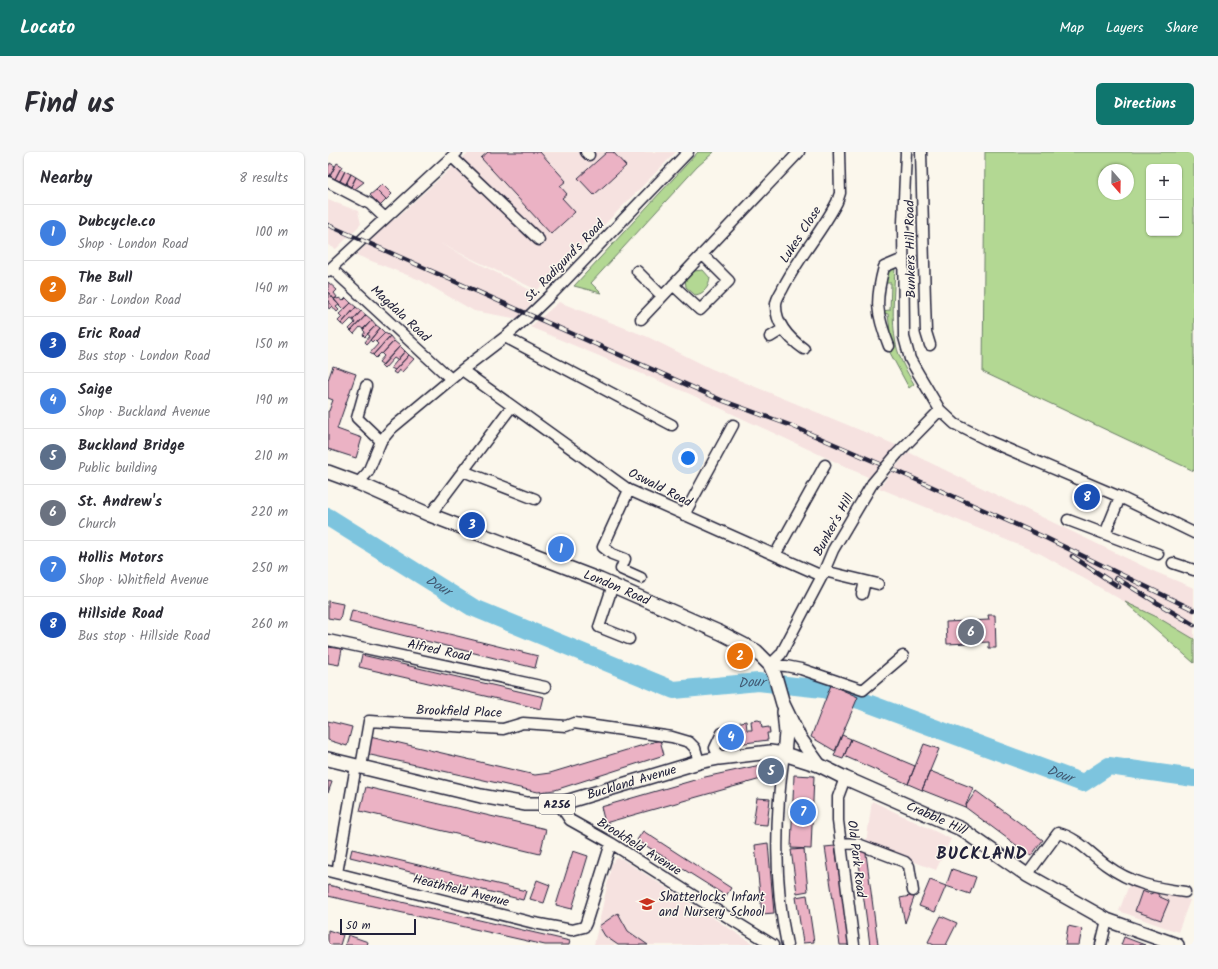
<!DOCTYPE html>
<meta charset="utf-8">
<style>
:root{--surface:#fff;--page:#f7f7f7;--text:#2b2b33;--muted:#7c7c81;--line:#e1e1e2;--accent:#0f766e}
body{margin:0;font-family:Kalam,sans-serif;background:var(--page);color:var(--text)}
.controls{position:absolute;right:12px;top:12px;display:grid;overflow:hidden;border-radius:6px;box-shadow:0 1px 3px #0004}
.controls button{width:36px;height:36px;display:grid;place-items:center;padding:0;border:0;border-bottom:1px solid var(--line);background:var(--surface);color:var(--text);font:20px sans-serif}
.compass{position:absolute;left:770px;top:12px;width:36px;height:36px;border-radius:50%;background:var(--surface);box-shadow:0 1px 3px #0004;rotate:160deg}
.scale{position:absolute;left:12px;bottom:10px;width:76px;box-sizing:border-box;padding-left:4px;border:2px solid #22223b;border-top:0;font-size:11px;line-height:14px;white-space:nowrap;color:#22223b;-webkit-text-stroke:3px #fbf7ec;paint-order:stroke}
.you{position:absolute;left:360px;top:306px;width:14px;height:14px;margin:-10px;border:3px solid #fff;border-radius:50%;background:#1a73e8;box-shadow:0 0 0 6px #1a73e833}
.badge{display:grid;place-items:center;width:26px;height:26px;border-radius:50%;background:var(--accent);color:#fff;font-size:13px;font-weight:700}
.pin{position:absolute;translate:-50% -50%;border:2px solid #fff;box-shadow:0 1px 4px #0006}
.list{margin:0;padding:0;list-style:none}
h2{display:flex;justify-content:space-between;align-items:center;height:52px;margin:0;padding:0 16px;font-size:17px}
h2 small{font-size:13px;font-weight:400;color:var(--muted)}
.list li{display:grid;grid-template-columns:26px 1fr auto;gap:12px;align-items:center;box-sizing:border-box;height:56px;padding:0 16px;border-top:1px solid var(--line)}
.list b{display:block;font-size:15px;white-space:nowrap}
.list p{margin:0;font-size:13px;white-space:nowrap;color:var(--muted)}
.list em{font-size:13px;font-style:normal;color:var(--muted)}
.map{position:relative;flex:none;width:866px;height:793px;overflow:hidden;border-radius:6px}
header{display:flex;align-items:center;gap:24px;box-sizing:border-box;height:56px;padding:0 20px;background:var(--accent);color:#fff}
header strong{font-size:19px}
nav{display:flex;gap:22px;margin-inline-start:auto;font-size:14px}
.intro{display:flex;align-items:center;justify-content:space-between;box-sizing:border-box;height:96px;padding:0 24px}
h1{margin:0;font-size:28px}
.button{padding:10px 18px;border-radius:6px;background:var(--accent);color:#fff;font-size:14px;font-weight:700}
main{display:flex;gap:24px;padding:0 24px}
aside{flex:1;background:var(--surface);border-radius:6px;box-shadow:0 1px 3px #0004}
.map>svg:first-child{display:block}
.built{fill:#f6e2e0}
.green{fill:#b3d893;stroke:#6a7d67;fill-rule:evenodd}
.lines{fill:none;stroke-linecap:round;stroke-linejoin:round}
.river{stroke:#7dc4de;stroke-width:18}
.building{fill:#ebb2c4;stroke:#22223b}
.minor-casing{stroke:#22223b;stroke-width:13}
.major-casing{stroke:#22223b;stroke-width:16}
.minor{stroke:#fbf7ec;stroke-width:10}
.major{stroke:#fbf7ec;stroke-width:13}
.rail-casing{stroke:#22223b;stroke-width:4.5}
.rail{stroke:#fbf7ec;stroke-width:3;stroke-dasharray:9;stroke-linecap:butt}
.minor-bridge-casing{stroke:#22223b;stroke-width:13;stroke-linecap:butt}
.minor-bridge{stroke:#fbf7ec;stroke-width:10}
.labels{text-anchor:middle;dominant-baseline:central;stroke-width:3;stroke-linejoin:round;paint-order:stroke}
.shield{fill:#fbf7ec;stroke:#636270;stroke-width:1}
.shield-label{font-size:12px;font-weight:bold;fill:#22223b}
.street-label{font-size:13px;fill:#22223b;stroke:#fbf7ec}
.poi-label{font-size:13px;fill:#22223b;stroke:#fbf7ec;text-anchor:start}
.water-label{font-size:14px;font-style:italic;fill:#425b74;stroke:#fbf7ec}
.district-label{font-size:17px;font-weight:bold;letter-spacing:1px;fill:#22223b;stroke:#fbf7ec}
</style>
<header>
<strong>Locato</strong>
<nav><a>Map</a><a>Layers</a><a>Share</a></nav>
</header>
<div class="intro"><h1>Find us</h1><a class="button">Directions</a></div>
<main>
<aside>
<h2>Nearby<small>8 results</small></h2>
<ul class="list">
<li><span class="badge" style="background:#3f7fe0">1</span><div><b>Dubcycle.co</b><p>Shop · London Road</p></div><em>100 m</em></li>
<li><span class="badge" style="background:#e8710a">2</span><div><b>The Bull</b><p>Bar · London Road</p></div><em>140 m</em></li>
<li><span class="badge" style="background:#1a4fb4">3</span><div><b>Eric Road</b><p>Bus stop · London Road</p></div><em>150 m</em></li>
<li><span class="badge" style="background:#3f7fe0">4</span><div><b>Saige</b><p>Shop · Buckland Avenue</p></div><em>190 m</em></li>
<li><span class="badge" style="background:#5c6f8a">5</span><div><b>Buckland Bridge</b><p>Public building</p></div><em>210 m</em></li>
<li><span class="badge" style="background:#6b7280">6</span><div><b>St. Andrew's</b><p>Church</p></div><em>220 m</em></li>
<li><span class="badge" style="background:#3f7fe0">7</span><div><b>Hollis Motors</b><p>Shop · Whitfield Avenue</p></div><em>250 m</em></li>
<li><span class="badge" style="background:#1a4fb4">8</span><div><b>Hillside Road</b><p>Bus stop · Hillside Road</p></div><em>260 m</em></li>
</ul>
</aside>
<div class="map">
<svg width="866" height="793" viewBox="0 0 866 793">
<rect width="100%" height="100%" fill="#fbf7ec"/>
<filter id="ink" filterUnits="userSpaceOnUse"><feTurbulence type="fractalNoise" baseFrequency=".025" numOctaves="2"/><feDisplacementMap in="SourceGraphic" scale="8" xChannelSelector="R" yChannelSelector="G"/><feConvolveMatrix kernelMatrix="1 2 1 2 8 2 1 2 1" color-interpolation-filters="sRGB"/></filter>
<g filter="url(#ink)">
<!-- built -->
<path class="built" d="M 141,0 L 348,0 L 284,65 L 209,138 L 111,91 L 210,142 L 191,167 L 146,159 L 92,128 L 28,103 L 64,68 L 66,68 Z
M 0,48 L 30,59 L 33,72 L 8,97 L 0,93 Z
M 231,150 L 320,185 L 384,217 L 568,293 L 544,327 L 362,242 L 202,175 Z
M 580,300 L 825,419 L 866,436 L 866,511 L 797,450 L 713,402 L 551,336 Z
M 544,649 L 623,687 L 608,718 L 538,692 Z
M 289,706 L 294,707 L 427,793 L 266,793 L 284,711 Z
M 801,733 L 862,748 L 850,780 L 791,759 Z"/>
<!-- green -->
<path class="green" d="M 370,0 L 386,0 L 369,15 L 263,131 L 273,141 L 246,134 Z
M 657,0 L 866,0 L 866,319 L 655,220 ZM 821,15 L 851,15 L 851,81 L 821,81 ZM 776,18 L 800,18 L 800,42 L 776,42 Z
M 567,115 C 566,140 563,168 568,192 C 571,207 579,220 586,232 L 581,236 L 560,197 L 560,182 L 562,179 L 560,162 L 555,161 L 554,159 L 562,158 L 563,131 L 555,131 L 559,119 Z
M 375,118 L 382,126 C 381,135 376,142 367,143 L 358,135 L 357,127 L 366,119 Z
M 797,450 L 829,465 L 866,487 L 866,511 Z"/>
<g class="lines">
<!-- river -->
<path class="river" id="s1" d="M 0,365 L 144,455 L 346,538 L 430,530 L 495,537 L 534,549 L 755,631 L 781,614 L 866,626"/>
</g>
<!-- building -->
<path class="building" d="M 160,0 L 212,0 L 238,29 L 232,34 L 239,42 L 234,46 L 247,60 L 223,82 L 153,6 Z
M 279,0 L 285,0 L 298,14 L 266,43 L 250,26 Z
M 2,11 L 7,14 L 2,24 L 0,23 L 0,15 Z
M 9,11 L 14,14 L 7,27 L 2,24 Z
M 12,17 L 17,19 L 12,29 L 7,27 Z
M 17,19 L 23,22 L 18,32 L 12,29 Z
M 23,22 L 28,25 L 23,35 L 18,32 Z
M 28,25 L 36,30 L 27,37 L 23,35 Z
M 54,32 L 64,42 L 58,48 L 48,38 Z
M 48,38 L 58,48 L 52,54 L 42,43 Z
M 0,130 L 9,138 L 6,141 L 9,145 L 6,147 L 0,140 Z
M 0,140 L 11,153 L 8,155 L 11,158 L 9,160 L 0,149 Z
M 8,146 L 10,147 L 11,146 L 15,149 L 18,146 L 23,151 L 16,158 L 6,148 Z
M 0,149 L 4,154 L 1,157 L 0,155 Z
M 23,151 L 28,155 L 13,172 L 10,169 L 14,165 L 11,162 Z
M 28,155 L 33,159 L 25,168 L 23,167 L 16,174 L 13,172 Z
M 33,159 L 38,163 L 23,179 L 21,177 L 27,171 L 25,168 Z
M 38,163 L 44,168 L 35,177 L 32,175 L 26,182 L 23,179 Z
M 44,168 L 48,173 L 37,185 L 35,183 L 37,180 L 35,178 Z
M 48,173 L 52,176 L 39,192 L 37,190 L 42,184 L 39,182 Z
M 52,176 L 57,181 L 48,190 L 46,188 L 44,190 L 42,188 Z
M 57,181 L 62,184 L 45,203 L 42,201 L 50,192 L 48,190 Z
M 62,184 L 66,189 L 54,202 L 53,201 L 48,206 L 45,203 Z
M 66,189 L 72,194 L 55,213 L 51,210 L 56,204 L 54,202 Z
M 72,194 L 77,199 L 69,208 L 66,206 L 56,217 L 53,214 Z
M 77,199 L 81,203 L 67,218 L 63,216 Z
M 81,203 L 86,207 L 74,220 L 71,218 L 68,222 L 65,220 Z
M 5,214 L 28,222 L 9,277 L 34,286 L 28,306 L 0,297 L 0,259 L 1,259 L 5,248 L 0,246 L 0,228 Z
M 0,449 L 15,452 L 12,468 L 0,466 Z
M 24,458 L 210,504 L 207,516 L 21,470 Z
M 660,463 L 667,463 L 668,496 L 661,496 L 661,490 L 619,492 L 618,470 L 661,468 Z
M 0,495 L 14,497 L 11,513 L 0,511 Z
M 34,503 L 216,545 L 213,557 L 31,515 Z
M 503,533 L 530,545 L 507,599 L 483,585 Z
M 430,568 L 433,569 L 434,576 L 441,575 L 442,581 L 439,581 L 440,588 L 402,593 L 400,591 L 399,587 L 402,580 L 410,579 L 408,571 L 418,569 L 419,578 L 424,578 L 423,569 Z
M 0,569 L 24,575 L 19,594 L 0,588 Z
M 514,583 L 523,587 L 515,607 L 506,604 Z
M 42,584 L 207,623 L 222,621 L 332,588 L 336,603 L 227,638 L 210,640 L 38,602 Z
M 523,587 L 587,614 L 580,632 L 516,604 Z
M 596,592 L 611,597 L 594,638 L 580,632 Z
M 448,611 L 447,625 L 440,625 L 437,612 Z
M 437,612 L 440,625 L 277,671 L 273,655 L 377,625 Z
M 602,619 L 645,636 L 637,655 L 594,638 Z
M 466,623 L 486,624 L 483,697 L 463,696 Z
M 0,629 L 4,630 L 0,641 Z
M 38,635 L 218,677 L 212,702 L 32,659 Z
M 648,639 L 715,688 L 703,704 L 637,655 Z
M 429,646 L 442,647 L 439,673 L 425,672 Z
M 315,679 L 403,736 L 398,744 L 309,688 Z
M 440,691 L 446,761 L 434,762 L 427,693 Z
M 507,694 L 522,793 L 512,793 L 497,695 Z
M 537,694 L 550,793 L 542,793 L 529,696 Z
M 24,697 L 198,739 L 195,748 L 22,705 Z
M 476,697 L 480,739 L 469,741 L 463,698 Z
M 245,699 L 260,704 L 244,757 L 228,753 Z
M 624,717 L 648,725 L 642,742 L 618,734 Z
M 209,728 L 222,733 L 216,751 L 202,747 Z
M 602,728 L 618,734 L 607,760 L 591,754 Z
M 0,733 L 242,789 L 241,793 L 217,793 L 0,744 Z
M 814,739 L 822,742 L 827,740 L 829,741 L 832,745 L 841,749 L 833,768 L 807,759 Z
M 479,743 L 486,790 L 475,791 L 468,745 Z
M 587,743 L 577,771 L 572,746 Z
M 290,761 L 300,779 L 320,793 L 290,793 L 277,784 L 271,774 Z
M 613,764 L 629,771 L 618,793 L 606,793 L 600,790 Z
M 740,774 L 754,777 L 751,793 L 737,793 Z
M 0,778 L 15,783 L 12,793 L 0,793 Z
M 20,783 L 40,790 L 39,793 L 17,793 Z
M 796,785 L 817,793 L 793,793 Z"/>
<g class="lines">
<!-- minor casing -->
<g class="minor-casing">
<path id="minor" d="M 258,0 L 261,3
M 578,0 L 575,71 L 576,185 L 582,207 L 590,221 L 612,258 L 627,272 L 663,290 L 792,345 L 866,381
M 593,0 L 597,149 L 598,180 L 602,193
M 124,5 L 211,88
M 0,30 L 42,52 L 57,66
M 3,116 L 123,227
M 0,119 L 129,0
M 309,119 L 334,144
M 345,133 L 372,158 L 401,129 L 374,102
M 313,167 L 471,0
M 177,185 L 344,273
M 442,185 L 455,177
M 561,194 C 548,161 547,149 556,115 L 575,107
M 476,197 C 462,187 447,172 448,152 C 448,148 451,143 454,138 C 469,107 493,81 509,50 L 512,41 L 511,0
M 134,218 L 301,338 L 494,424
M 38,234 L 29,266 L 53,289
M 569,302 L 612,258
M 135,319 L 207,347
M 30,331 L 40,320 L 53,289 L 63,277 L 134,218 L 177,185 L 200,165 L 226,140 L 360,0
M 301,338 L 275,395 L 284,402 L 297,407 L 293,417 L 313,426
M 102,363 L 184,254
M 356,363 L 405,273
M 740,368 L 830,402
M 777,382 L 792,345
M 447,403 L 497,313
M 845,411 L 866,418
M 496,419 L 550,432
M 285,433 L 271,475 L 301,487
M 534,442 L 537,429
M 0,488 L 217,535
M 442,513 L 453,502 L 494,424 L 505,398 L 544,332
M 442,513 L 458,514 L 473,517 L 535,538 L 575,504
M 456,602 C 447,663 446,732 459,793
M 391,606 L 387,596 L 394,581
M 33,615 L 41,569 L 175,577 L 195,571 L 238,574 L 246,571 L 344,585 L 361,590 L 367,596 L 371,610
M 517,626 L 510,645 L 510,669 L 526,793
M 231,652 L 242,668 L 283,691 L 377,751 L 445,793
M 512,691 L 530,692 L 577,710 L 581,714 L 585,739
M 0,719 L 206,771 L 244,778 L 256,775 L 258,771 L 283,691
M 9,721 L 28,614
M 699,723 L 730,681 C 748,685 763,702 778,713 C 804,732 827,736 857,740
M 773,793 L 779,768"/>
</g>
<!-- major casing -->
<g class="major-casing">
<g id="major">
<path id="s2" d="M 0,320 L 30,331 L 102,363 L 272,428 L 393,481 L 428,499 L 442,513 L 447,524 L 455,552 L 471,585 L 491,613"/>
<path d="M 456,560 L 458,581 L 456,602"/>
<path id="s3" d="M 0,607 L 153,644 L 198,652 L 231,652 L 371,610 L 391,606 L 442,600 L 456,602 L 491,613 L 517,626 L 633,677 L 699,723 L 779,768 L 849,793"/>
</g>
</g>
<!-- minor -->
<use href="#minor" class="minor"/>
<!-- major -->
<use href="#major" class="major"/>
<!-- rail casing -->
<g class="rail-casing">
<path id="rail" d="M 0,73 L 393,248 L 464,274 L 580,324 L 718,386 L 866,458
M 744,404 L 791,435
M 788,426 L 866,473"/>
</g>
<!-- rail -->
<use href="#rail" class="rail"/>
<!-- minor-bridge casing -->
<g class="minor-bridge-casing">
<path id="minor-bridge" d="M 544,332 L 569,302"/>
</g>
<!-- minor-bridge -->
<use href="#minor-bridge" class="minor-bridge"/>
</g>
</g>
<!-- icons -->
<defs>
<g id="school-bare" transform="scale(1.2)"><path d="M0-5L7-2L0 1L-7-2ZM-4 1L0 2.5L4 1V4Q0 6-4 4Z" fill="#c8321e" stroke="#fbf7ec" stroke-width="2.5" paint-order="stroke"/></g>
</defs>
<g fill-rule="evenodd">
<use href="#school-bare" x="319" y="752"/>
</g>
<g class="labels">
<!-- shield labels -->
<rect class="shield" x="211" y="642" width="36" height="20" rx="3"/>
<g class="shield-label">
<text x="229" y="652">A256</text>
</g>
<!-- street labels -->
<g class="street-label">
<text transform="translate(473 83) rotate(-57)">Lukes Close</text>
<text transform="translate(583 97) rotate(-91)">Bunkers Hill Road</text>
<text transform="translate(237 109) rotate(-46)">St. Radigund's Road</text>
<text transform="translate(72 162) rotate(43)">Magdala Road</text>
<text transform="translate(332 336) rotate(27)">Oswald Road</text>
<text transform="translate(506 373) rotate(-61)">Bunker's Hill</text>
<text stroke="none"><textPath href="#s2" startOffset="311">London Road</textPath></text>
<text transform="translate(111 499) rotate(12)">Alfred Road</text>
<text transform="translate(131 560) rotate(2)">Brookfield Place</text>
<text stroke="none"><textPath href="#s3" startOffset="312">Buckland Avenue</textPath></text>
<text stroke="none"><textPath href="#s3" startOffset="634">Crabble Hill</textPath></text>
<text transform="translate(311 695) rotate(32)">Brookfield Avenue</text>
<text transform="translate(528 707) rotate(83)">Old Park Road</text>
<text transform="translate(133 739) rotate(14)">Heathfield Avenue</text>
</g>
<!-- poi labels -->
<g class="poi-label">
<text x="331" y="745">Shatterlocks Infant<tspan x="331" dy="15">and Nursery School</tspan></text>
</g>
<!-- water labels -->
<g class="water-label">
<text stroke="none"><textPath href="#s1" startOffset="130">Dour</textPath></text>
<text stroke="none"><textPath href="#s1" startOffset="466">Dour</textPath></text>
<text stroke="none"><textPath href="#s1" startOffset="790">Dour</textPath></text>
</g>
<!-- district labels -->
<g class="district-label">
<text x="654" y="702">BUCKLAND</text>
</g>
</g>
</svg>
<div class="controls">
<button>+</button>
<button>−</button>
</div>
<svg class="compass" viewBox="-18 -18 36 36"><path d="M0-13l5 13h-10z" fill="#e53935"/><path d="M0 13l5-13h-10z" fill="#7c7c81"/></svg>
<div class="scale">50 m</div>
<div class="you"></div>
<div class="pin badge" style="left:233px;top:397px;background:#3f7fe0">1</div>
<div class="pin badge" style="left:412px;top:504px;background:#e8710a">2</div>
<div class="pin badge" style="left:144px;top:373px;background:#1a4fb4">3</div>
<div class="pin badge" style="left:403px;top:585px;background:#3f7fe0">4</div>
<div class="pin badge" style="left:443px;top:619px;background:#5c6f8a">5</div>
<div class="pin badge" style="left:643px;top:480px;background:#6b7280">6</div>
<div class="pin badge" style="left:475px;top:660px;background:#3f7fe0">7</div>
<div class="pin badge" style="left:759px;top:345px;background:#1a4fb4">8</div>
</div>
</main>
